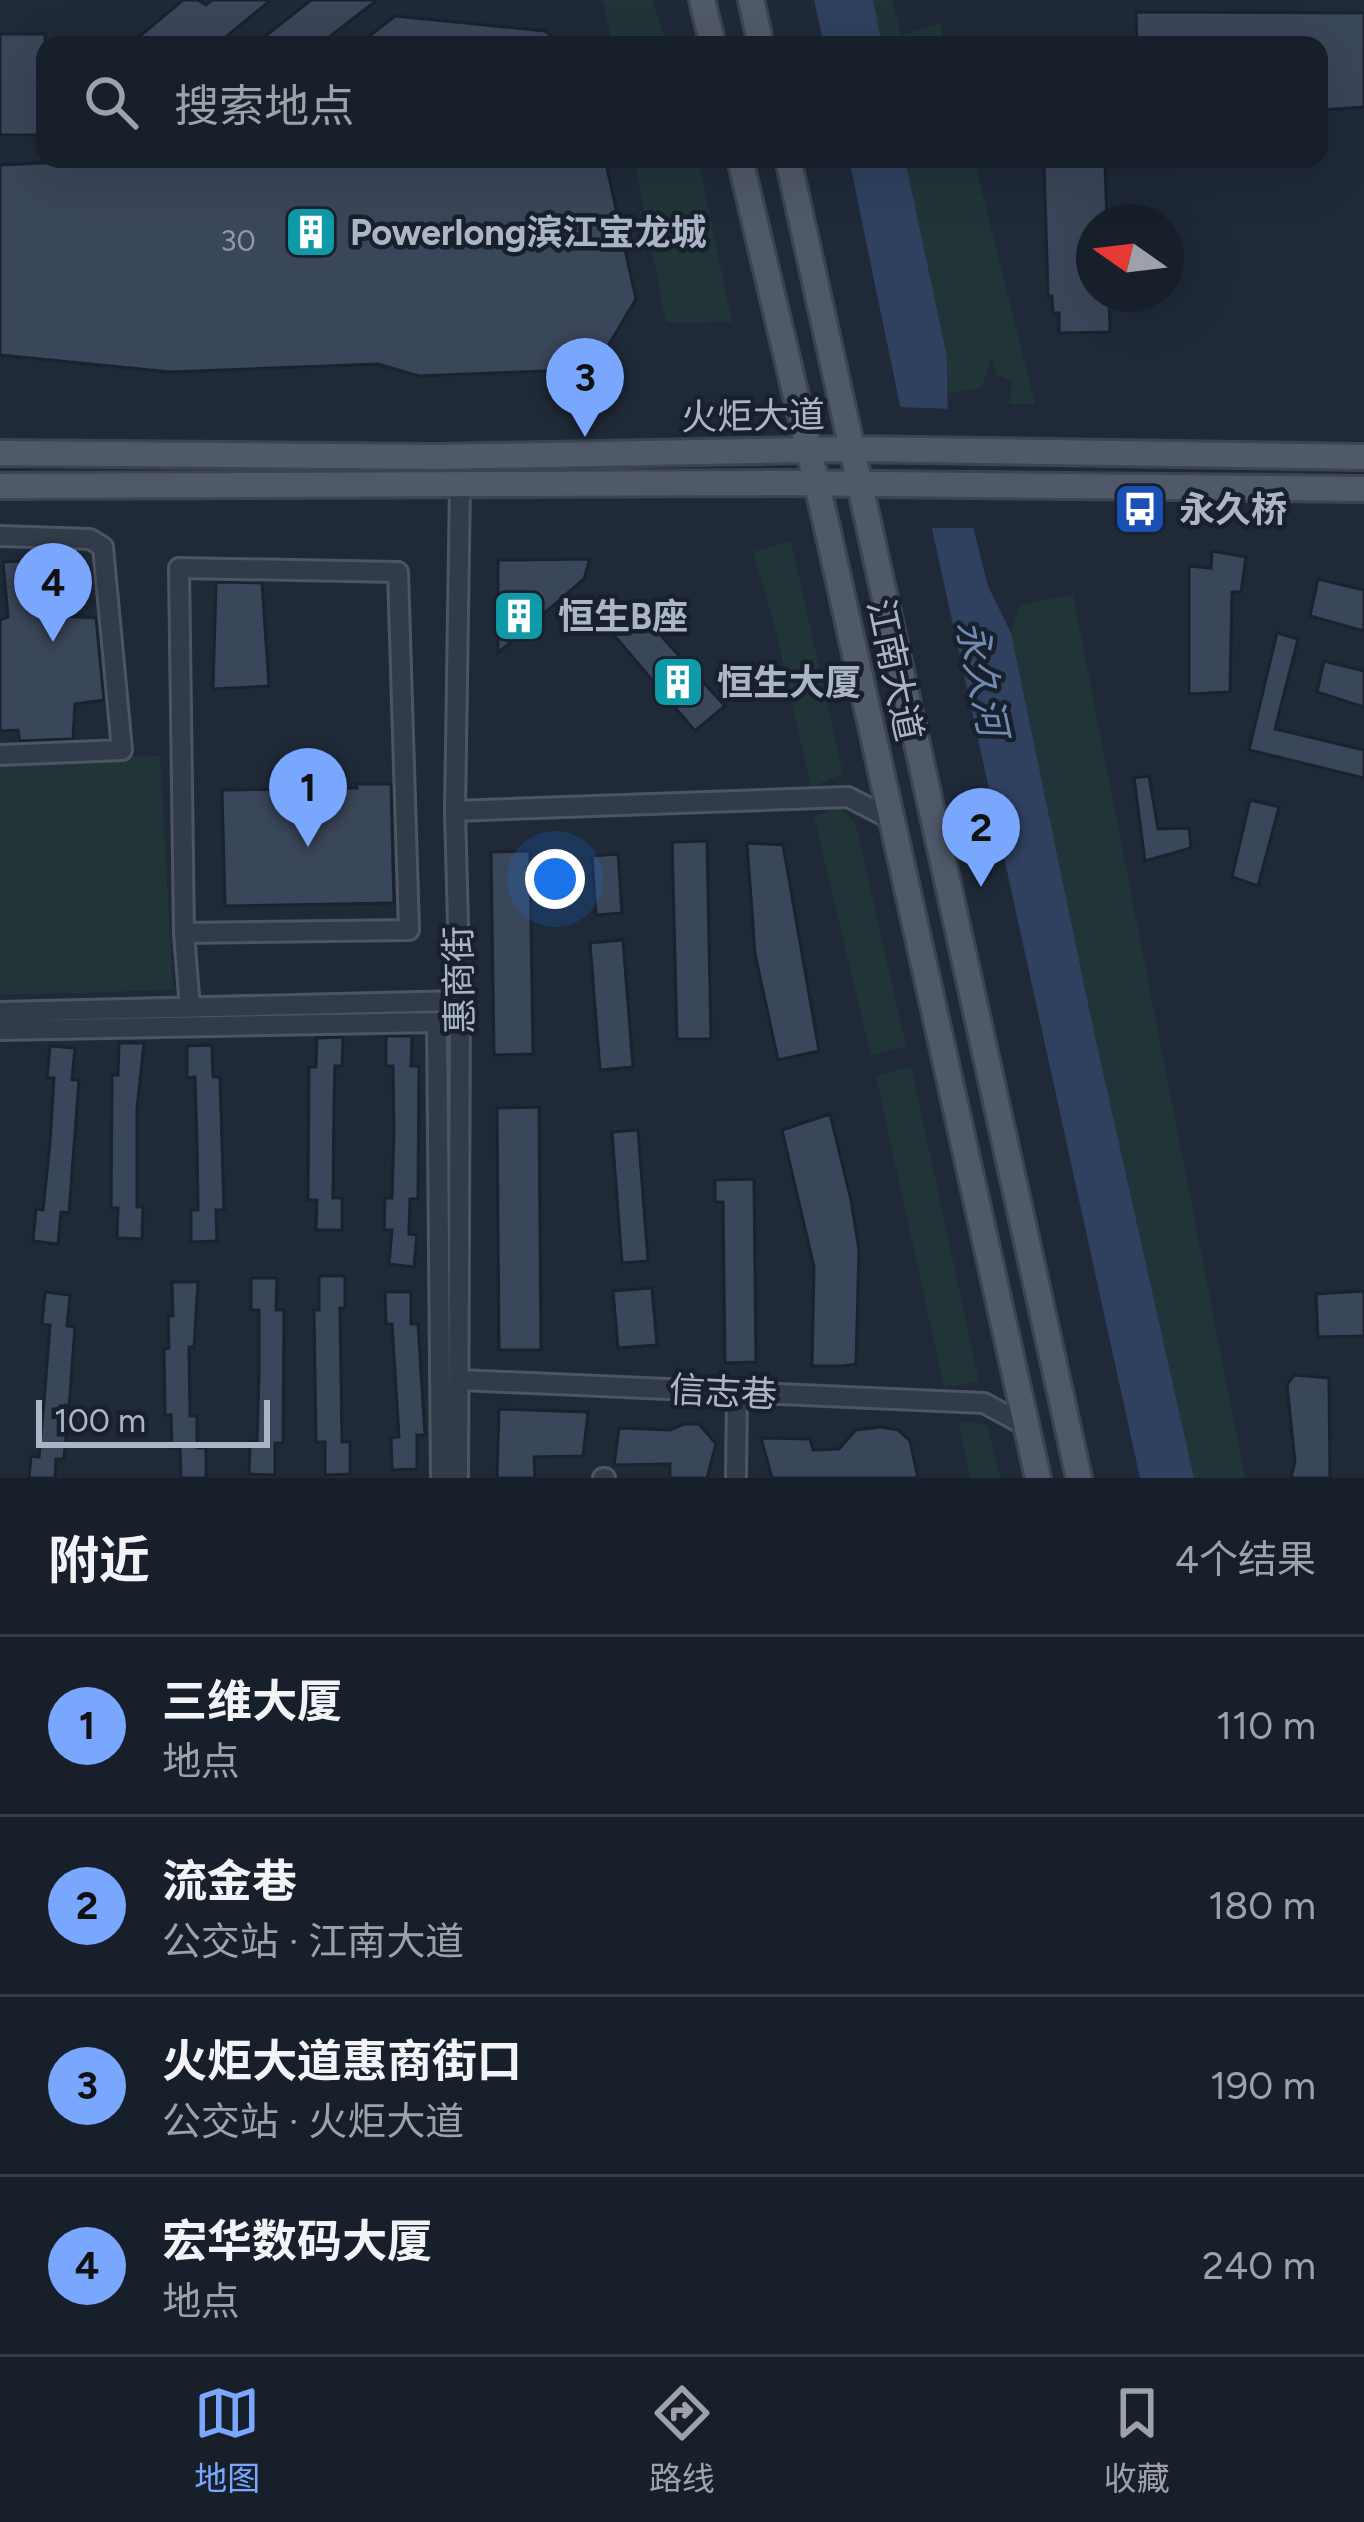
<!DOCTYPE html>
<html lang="zh">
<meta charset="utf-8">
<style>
:root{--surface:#171f2a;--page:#202732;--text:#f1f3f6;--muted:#9ea2a8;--line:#363d47;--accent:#79a7fe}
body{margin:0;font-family:Figtree,"Noto Sans SC",sans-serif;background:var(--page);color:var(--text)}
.compass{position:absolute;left:1076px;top:204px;width:108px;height:108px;border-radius:50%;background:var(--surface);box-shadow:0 12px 48px #0002;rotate:284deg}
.scale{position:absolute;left:36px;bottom:30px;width:234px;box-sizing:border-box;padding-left:12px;border:6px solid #acb5c6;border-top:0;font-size:33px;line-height:42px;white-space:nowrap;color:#acb5c6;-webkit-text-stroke:9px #18202d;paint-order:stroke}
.you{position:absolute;left:555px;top:879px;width:42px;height:42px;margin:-30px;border:9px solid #fff;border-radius:50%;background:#1a73e8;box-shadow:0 0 0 18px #1a73e833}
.badge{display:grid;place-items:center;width:78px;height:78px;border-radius:50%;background:var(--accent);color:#111;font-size:39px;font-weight:700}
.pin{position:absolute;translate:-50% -99px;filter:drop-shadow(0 3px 6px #0008)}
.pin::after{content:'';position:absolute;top:63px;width:42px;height:36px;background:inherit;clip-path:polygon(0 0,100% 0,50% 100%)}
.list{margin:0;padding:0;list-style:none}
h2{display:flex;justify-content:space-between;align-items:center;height:156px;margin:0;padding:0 48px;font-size:51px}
h2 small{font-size:39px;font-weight:400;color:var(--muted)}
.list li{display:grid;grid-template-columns:78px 1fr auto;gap:36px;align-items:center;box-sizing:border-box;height:180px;padding:0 48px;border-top:3px solid var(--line)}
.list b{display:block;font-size:45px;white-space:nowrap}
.list p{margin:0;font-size:39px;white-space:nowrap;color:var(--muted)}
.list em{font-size:39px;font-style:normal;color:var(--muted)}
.icon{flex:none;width:66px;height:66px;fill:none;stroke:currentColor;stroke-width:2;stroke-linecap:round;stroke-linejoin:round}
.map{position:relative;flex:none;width:1364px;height:1478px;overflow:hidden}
.search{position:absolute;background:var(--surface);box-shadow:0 12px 48px #0002;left:36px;right:36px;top:36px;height:132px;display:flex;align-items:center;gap:30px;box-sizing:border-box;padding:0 42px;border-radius:24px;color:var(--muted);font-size:45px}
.sheet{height:876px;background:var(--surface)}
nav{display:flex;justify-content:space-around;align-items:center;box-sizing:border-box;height:168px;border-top:3px solid var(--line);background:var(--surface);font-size:33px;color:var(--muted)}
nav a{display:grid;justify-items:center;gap:6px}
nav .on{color:var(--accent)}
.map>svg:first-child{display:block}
.green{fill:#213539}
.water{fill:#2f415f}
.pier{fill:#1f2938}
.building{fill:#3a4659;stroke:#1a222f;stroke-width:3}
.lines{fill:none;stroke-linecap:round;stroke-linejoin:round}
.minor-casing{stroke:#4d5564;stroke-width:24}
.major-casing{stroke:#3c4452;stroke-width:30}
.minor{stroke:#323b49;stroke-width:18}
.major{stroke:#505969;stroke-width:24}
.labels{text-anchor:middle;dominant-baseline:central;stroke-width:9;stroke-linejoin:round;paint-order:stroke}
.number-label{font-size:30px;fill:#9099ab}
.poi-label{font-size:36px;font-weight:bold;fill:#acb5c6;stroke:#18202d;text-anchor:start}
.street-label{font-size:36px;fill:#acb5c6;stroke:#18202d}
.water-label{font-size:39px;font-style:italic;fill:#738ab0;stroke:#18202d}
</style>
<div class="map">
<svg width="1364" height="1478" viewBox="0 0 1364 1478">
<rect width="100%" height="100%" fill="#1f2938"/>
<!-- green -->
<path class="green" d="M 603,0 L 652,0 L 667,45 L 612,45 Z
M 873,0 L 892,0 L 901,35 L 940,24 L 945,45 L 882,45 Z
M 634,159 L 698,159 L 732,322 L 666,323 Z
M 905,159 L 974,159 L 1035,404 L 1009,404 L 1012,382 L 997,375 L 992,358 L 982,387 L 949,394 L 947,357 Z
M 791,541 L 843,774 L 811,787 L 774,623 L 753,552 Z
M 1073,595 L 1245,1478 L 1194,1478 L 1094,1032 L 1011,633 L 1020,605 Z
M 160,756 L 173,990 L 0,995 L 0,760 Z
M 841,808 L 856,825 L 906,1046 L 871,1056 L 814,816 Z
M 911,1066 L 979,1382 L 944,1387 L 876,1076 Z
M 958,1421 L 987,1425 L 1000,1478 L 970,1478 Z"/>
<!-- water -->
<path class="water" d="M 814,0 L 873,0 L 882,45 L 824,45 Z
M 849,159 L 905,159 L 947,357 L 948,428 L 988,586 L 1011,633 L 1094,1032 L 1194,1478 L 1140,1478 L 929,515 L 904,425 Z"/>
<!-- pier -->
<path class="pier" d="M 896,407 L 954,409 L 954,427 L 981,528 L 925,528 Z"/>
<!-- building -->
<path class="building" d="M 183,0 L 198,0 L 206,5 L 212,0 L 271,0 L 216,45 L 129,45 Z
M 311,0 L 377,0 L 319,45 L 254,45 Z
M 1136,12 L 1364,13 L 1364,107 L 1319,110 L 1319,45 L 1137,45 Z
M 395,16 L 545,31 L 563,45 L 358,45 Z
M 0,34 L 45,34 L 45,135 L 0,135 Z
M 129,159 L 605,159 L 636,299 L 608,346 L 569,370 L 419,376 L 378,364 L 170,372 L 0,355 L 0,165 Z
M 1105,163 L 1107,222 L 1094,222 L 1094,294 L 1109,294 L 1110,332 L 1059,333 L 1059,313 L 1053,313 L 1052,296 L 1048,296 L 1044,164 Z
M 1212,551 L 1246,557 L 1241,592 L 1232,592 L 1230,692 L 1189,694 L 1189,566 L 1211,568 Z
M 56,559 L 62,616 L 96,618 L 104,700 L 75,704 L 73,739 L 20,741 L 18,730 L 0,731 L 0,620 L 8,617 L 3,562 Z
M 590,559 L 584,579 L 498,653 L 498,560 Z
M 1318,579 L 1364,590 L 1364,631 L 1310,616 Z
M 216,582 L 262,583 L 269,686 L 213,689 Z
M 633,605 L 725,706 L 695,731 L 608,628 Z
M 1277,633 L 1298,639 L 1275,729 L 1364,750 L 1364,778 L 1249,750 Z
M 1324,661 L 1364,671 L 1364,707 L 1317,692 Z
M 1149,776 L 1158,829 L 1189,828 L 1191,848 L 1145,861 L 1134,778 Z
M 356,784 L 391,784 L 394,903 L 225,906 L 222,790 L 357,788 Z
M 1250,800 L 1279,807 L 1258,886 L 1232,877 Z
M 707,841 L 711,1039 L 677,1039 L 672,842 Z
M 747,843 L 783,845 L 819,1051 L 778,1060 L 755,954 Z
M 530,851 L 533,1054 L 494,1055 L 491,852 Z
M 618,854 L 622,913 L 596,915 L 592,856 Z
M 623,940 L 633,1067 L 600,1070 L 590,943 Z
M 386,1036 L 412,1036 L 411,1066 L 419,1066 L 418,1199 L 410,1199 L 409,1234 L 417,1235 L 414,1267 L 389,1264 L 392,1230 L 384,1230 L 385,1198 L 392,1198 L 394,1131 L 393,1066 L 386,1066 Z
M 343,1037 L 342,1066 L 335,1066 L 334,1101 L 333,1198 L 342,1198 L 342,1230 L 316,1230 L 317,1200 L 308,1200 L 309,1067 L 316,1067 L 317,1038 Z
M 119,1043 L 144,1043 L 137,1109 L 137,1207 L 143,1207 L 142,1239 L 117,1238 L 118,1208 L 111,1208 L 112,1075 L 118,1075 Z
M 212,1045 L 213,1077 L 220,1077 L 224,1210 L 216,1210 L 217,1241 L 191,1242 L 191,1210 L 198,1210 L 197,1142 L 195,1077 L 187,1078 L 187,1046 Z
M 50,1046 L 75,1048 L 72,1080 L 79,1080 L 69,1213 L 61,1212 L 58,1244 L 33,1241 L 36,1209 L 43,1210 L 50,1143 L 54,1078 L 47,1078 Z
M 539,1107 L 541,1350 L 499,1350 L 497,1108 Z
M 830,1114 L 851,1200 L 859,1250 L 856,1364 L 843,1366 L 812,1366 L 814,1267 L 782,1130 Z
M 638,1130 L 648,1261 L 622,1263 L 612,1132 Z
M 754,1179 L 756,1362 L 725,1363 L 723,1202 L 715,1202 L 715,1180 Z
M 319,1276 L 345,1276 L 345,1308 L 340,1308 L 342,1442 L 350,1442 L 350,1474 L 325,1475 L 325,1442 L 316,1442 L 314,1310 L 319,1310 Z
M 251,1278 L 277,1278 L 276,1310 L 284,1310 L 283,1443 L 275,1443 L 275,1475 L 249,1474 L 250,1442 L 257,1442 L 259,1375 L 259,1310 L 251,1310 Z
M 172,1282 L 198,1282 L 194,1347 L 189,1347 L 190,1416 L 197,1416 L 197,1448 L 206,1448 L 206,1478 L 181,1478 L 180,1448 L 172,1448 L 171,1415 L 165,1415 L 164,1349 L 169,1348 L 168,1316 L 173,1316 Z
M 652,1288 L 657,1345 L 618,1348 L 613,1291 Z
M 1364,1291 L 1364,1336 L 1318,1337 L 1316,1294 Z
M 45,1292 L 70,1295 L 67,1326 L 75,1327 L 70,1394 L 64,1459 L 56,1459 L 55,1478 L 29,1478 L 31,1456 L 39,1457 L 45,1390 L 50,1325 L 42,1324 Z
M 385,1292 L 411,1292 L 411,1324 L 418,1324 L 425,1435 L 417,1435 L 417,1469 L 392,1470 L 391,1438 L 399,1437 L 392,1324 L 386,1324 Z
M 1294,1375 L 1329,1378 L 1330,1478 L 1291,1478 L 1295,1462 L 1287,1385 Z
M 499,1409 L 588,1412 L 583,1456 L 534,1457 L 535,1478 L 497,1478 Z
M 684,1424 L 699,1424 L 716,1444 L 707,1478 L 670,1478 L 670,1464 L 614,1465 L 619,1428 L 670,1430 Z
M 881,1427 L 898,1430 L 910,1441 L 918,1478 L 772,1478 L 761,1438 L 810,1439 L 813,1450 L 839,1449 L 856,1430 Z"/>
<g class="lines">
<!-- minor casing -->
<g class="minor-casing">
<path id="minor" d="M 0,536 L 90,539 L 103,547 L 122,750 L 0,755
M 455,811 L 848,797 L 889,818
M 184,933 L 179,568 L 398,572 L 409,930 L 184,933 L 190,1008
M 0,1012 L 460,1001
M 0,1030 L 437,1022 L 441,1478
M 461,1380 L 984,1403 L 1028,1427
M 458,1478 L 460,1001 L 455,811 L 460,483
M 603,1478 L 605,1478
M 736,1478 L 737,1393"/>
</g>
<!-- major casing -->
<g class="major-casing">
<path id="major" d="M 702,0 L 713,45
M 751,0 L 761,45
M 740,159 L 826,523 L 1038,1478
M 788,159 L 1079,1478
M 0,453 L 437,457 L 854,449 L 1364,457
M 0,486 L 786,483 L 1364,489"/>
</g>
<!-- minor -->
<use href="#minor" class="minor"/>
<!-- major -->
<use href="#major" class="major"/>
</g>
<!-- icons -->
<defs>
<g id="building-square" transform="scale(2.7)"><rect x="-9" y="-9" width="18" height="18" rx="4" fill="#0f9aa8" stroke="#18202d"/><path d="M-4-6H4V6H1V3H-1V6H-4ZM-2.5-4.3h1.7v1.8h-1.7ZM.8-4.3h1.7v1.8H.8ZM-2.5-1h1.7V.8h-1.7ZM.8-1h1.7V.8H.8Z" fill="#fff"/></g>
<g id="bus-square" transform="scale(2.7)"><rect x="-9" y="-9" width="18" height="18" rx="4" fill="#1a4fb4" stroke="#18202d"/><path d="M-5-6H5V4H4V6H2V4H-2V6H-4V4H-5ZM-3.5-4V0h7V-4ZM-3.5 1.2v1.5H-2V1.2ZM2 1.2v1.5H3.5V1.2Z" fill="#fff"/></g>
</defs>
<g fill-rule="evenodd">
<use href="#building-square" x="311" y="232"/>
<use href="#bus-square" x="1140" y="509"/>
<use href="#building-square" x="519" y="616"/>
<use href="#building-square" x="678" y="682"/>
</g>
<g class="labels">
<!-- number labels -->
<g class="number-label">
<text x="238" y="240">30</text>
</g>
<!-- poi labels -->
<g class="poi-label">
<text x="350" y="232">Powerlong滨江宝龙城</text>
<text x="1179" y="509">永久桥</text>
<text x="558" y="616">恒生B座</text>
<text x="717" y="682">恒生大厦</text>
</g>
<!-- street labels -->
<g class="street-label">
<text transform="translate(753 416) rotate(-1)">火炬大道</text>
<text transform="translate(895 670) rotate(78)">江南大道</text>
<text transform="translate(459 980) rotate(-91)">惠商街</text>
<text transform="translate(723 1392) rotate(3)">信志巷</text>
</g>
<!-- water labels -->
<g class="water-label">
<text transform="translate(982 678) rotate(78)">永久河</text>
</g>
</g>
</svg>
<svg class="compass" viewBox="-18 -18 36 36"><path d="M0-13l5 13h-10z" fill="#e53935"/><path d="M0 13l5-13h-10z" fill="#9ea2a8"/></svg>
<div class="scale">100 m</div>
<div class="you"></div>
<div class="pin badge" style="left:308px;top:847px">1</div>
<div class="pin badge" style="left:981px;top:887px">2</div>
<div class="pin badge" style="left:585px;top:437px">3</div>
<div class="pin badge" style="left:53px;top:642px">4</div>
<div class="search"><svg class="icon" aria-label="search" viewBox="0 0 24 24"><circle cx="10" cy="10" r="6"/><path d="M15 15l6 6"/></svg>搜索地点</div>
</div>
<section class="sheet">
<h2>附近<small>4个结果</small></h2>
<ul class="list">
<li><span class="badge">1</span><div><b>三维大厦</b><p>地点</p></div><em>110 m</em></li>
<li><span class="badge">2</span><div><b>流金巷</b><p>公交站 · 江南大道</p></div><em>180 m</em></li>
<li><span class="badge">3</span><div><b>火炬大道惠商街口</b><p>公交站 · 火炬大道</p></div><em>190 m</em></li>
<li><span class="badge">4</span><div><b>宏华数码大厦</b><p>地点</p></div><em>240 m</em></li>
</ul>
</section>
<nav>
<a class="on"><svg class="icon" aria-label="map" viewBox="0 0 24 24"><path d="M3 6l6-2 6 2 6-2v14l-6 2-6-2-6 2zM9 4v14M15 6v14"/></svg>地图</a>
<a><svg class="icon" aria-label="directions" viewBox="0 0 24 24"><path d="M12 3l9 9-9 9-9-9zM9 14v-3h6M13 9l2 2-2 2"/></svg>路线</a>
<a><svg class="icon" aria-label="saved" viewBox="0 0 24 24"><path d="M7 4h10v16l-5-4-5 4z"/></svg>收藏</a>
</nav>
